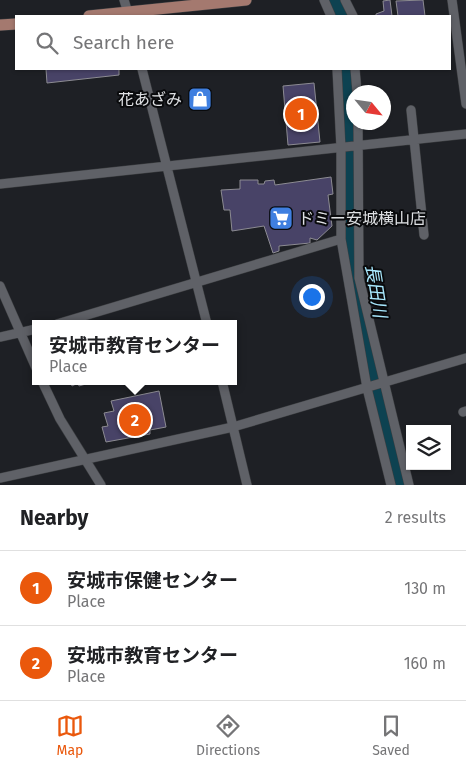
<!DOCTYPE html>
<meta charset="utf-8">
<style>
:root{--surface:#fff;--page:#f2f2f2;--text:#202124;--muted:#757577;--line:#e0e0e0;--accent:#ea580c}
body{margin:0;font-family:"Fira Sans","Noto Sans JP",sans-serif;background:var(--page);color:var(--text)}
.controls{position:absolute;right:15px;bottom:15px;display:grid;overflow:hidden;border-radius:0px;box-shadow:0 1px 4px #0004}
.controls button{width:45px;height:45px;display:grid;place-items:center;padding:0;border:0;border-bottom:1px solid var(--line);background:var(--surface);color:var(--text);font:25px sans-serif}
.compass{position:absolute;left:346px;top:85px;width:45px;height:45px;border-radius:50%;background:var(--surface);box-shadow:0 1px 4px #0004;rotate:119deg}
.you{position:absolute;left:311px;top:296px;width:18px;height:18px;margin:-12px;border:4px solid #fff;border-radius:50%;background:#1a73e8;box-shadow:0 0 0 8px #1a73e833}
.badge{display:grid;place-items:center;width:32px;height:32px;border-radius:50%;background:var(--accent);color:#fff;font-size:16px;font-weight:700}
.pin{position:absolute;translate:-50% -50%;border:2px solid #fff;box-shadow:0 1px 5px #0006}
.popup{position:absolute;left:32px;top:320px;width:205px;height:65px;box-sizing:border-box;display:grid;place-content:center;border-radius:0px;background:var(--surface);filter:drop-shadow(0 1px 4px #0005);font-size:16px;white-space:nowrap;color:var(--muted)}
.popup b{font-size:19px;color:var(--text)}
.popup::after{content:'';position:absolute;left:50%;top:100%;margin-left:-10px;border:10px solid transparent;border-top-color:var(--surface)}
.list{margin:0;padding:0;list-style:none}
h2{display:flex;justify-content:space-between;align-items:center;height:65px;margin:0;padding:0 20px;font-size:21px}
h2 small{font-size:16px;font-weight:400;color:var(--muted)}
.list li{display:grid;grid-template-columns:32px 1fr auto;gap:15px;align-items:center;box-sizing:border-box;height:75px;padding:0 20px;border-top:1px solid var(--line)}
.list b{display:block;font-size:19px;white-space:nowrap}
.list p{margin:0;font-size:16px;white-space:nowrap;color:var(--muted)}
.list em{font-size:16px;font-style:normal;color:var(--muted)}
.icon{flex:none;width:28px;height:28px;fill:none;stroke:currentColor;stroke-width:2;stroke-linecap:round;stroke-linejoin:round}
.map{position:relative;flex:none;width:466px;height:485px;overflow:hidden}
.search{position:absolute;background:var(--surface);box-shadow:0 1px 4px #0004;left:15px;right:15px;top:15px;height:55px;display:flex;align-items:center;gap:12px;box-sizing:border-box;padding:0 18px;border-radius:0px;color:var(--muted);font-size:19px}
.sheet{height:215px;background:var(--surface)}
nav{display:flex;justify-content:space-around;align-items:center;box-sizing:border-box;height:70px;border-top:1px solid var(--line);background:var(--surface);font-size:14px;color:var(--muted)}
nav a{display:grid;justify-items:center;gap:2px}
nav .on{color:var(--accent)}
.map>svg:first-child{display:block}
.lines{fill:none;stroke-linecap:round;stroke-linejoin:round}
.river{stroke:#0d4251;stroke-width:16}
.building{fill:#484367;stroke:#8c8b92}
.minor-casing{stroke:#3c3e41;stroke-width:10}
.major-casing{stroke:#3c3e41;stroke-width:12}
.minor{stroke:#5f6167;stroke-width:9}
.major{stroke:#a4796f;stroke-width:11}
.labels{text-anchor:middle;dominant-baseline:central;stroke-width:4;stroke-linejoin:round;paint-order:stroke}
.poi-label{font-size:16px;fill:#dfe1e4;stroke:#090a0c;text-anchor:end}
.water-label{font-size:18px;font-style:italic;fill:#a8e8fe;stroke:#090a0c}
</style>
<div class="map">
<svg width="466" height="485" viewBox="0 0 466 485">
<rect width="100%" height="100%" fill="#1e2025"/>
<g class="lines">
<!-- river -->
<path class="river" d="M 334,0 L 340,16
M 345,69 L 349,135 L 351,277 L 375,395 L 400,485"/>
</g>
<!-- building -->
<path class="building" d="M 390,0 L 392,16 L 376,16 L 376,14 L 384,11 L 383,1 Z
M 423,0 L 425,16 L 398,16 L 396,1 Z
M 46,69 L 119,69 L 119,75 L 47,83 Z
M 314,83 L 320,142 L 288,145 L 283,86 Z
M 331,177 L 333,194 L 328,195 L 332,226 L 317,240 L 310,238 L 310,243 L 279,246 L 279,251 L 273,253 L 264,226 L 232,231 L 230,210 L 224,210 L 221,190 L 240,189 L 240,180 L 258,180 L 258,184 L 264,184 L 265,181 L 274,180 L 275,185 Z
M 70,381 L 96,381 L 79,386 L 78,383 L 72,386 Z
M 159,391 L 166,427 L 150,430 L 150,434 L 106,442 L 102,427 L 108,426 L 104,413 L 114,411 L 111,401 Z"/>
<g class="lines">
<!-- minor casing -->
<g class="minor-casing">
<path id="minor" d="M 124,0 L 129,16
M 324,0 L 331,16
M 345,0 L 353,16
M 452,0 L 466,104
M 142,69 L 207,324
M 337,69 L 341,148 L 341,239 L 367,388 L 391,485
M 355,69 L 357,92
M 411,110 L 424,235
M 358,122 L 359,278 L 409,485
M 0,184 L 466,134
M 0,286 L 36,368
M 57,324 L 341,239
M 0,337 L 36,329
M 42,381 L 60,419 L 101,485
M 222,381 L 247,485
M 463,412 L 466,411
M 0,478 L 233,427 L 466,358"/>
</g>
<!-- major casing -->
<g class="major-casing">
<path id="major" d="M 89,16 L 246,0
M 0,25 L 16,24"/>
</g>
<!-- minor -->
<use href="#minor" class="minor"/>
<!-- major -->
<use href="#major" class="major"/>
</g>
<!-- icons -->
<defs>
<g id="shop-square" transform="scale(1.25)"><rect x="-9" y="-9" width="18" height="18" rx="4" fill="#3f7fe0" stroke="#090a0c"/><path d="M-5-2.5h2.3a2.7 3.5 0 0 1 5.4 0H5L5.5 6h-11ZM-1.5-2.5h3a1.5 2.3 0 0 0-3 0Z" fill="#fff"/></g>
<g id="supermarket-square" transform="scale(1.25)"><rect x="-9" y="-9" width="18" height="18" rx="4" fill="#3f7fe0" stroke="#090a0c"/><path d="M-6-5.5h2.5l.6 2H6L4.5 2H-2.5L-4.4-4H-6ZM-1.5 3.2a1.3 1.3 0 1 0 .1 0ZM3 3.2a1.3 1.3 0 1 0 .1 0Z" fill="#fff"/></g>
</defs>
<g fill-rule="evenodd">
<use href="#shop-square" x="200" y="99"/>
<use href="#supermarket-square" x="281" y="218"/>
</g>
<g class="labels">
<!-- poi labels -->
<g class="poi-label">
<text x="182" y="99">花あざみ</text>
<text x="298" y="218" text-anchor="start">ドミー安城横山店</text>
</g>
<!-- water labels -->
<g class="water-label">
<text transform="translate(376 291) rotate(81)">長田川</text>
</g>
</g>
</svg>
<div class="controls">
<button><svg class="icon" aria-label="layers" viewBox="0 0 24 24"><path d="M12 4l9 5-9 5-9-5zM3 14l9 5 9-5"/></svg></button>
</div>
<svg class="compass" viewBox="-18 -18 36 36"><path d="M0-13l5 13h-10z" fill="#e53935"/><path d="M0 13l5-13h-10z" fill="#757577"/></svg>
<div class="you"></div>
<div class="pin badge" style="left:301px;top:114px">1</div>
<div class="pin badge" style="left:135px;top:420px">2</div>
<div class="popup"><b>安城市教育センター</b>Place</div>
<div class="search"><svg class="icon" aria-label="search" viewBox="0 0 24 24"><circle cx="10" cy="10" r="6"/><path d="M15 15l6 6"/></svg>Search here</div>
</div>
<section class="sheet">
<h2>Nearby<small>2 results</small></h2>
<ul class="list">
<li><span class="badge">1</span><div><b>安城市保健センター</b><p>Place</p></div><em>130 m</em></li>
<li><span class="badge">2</span><div><b>安城市教育センター</b><p>Place</p></div><em>160 m</em></li>
</ul>
</section>
<nav>
<a class="on"><svg class="icon" aria-label="map" viewBox="0 0 24 24"><path d="M3 6l6-2 6 2 6-2v14l-6 2-6-2-6 2zM9 4v14M15 6v14"/></svg>Map</a>
<a><svg class="icon" aria-label="directions" viewBox="0 0 24 24"><path d="M12 3l9 9-9 9-9-9zM9 14v-3h6M13 9l2 2-2 2"/></svg>Directions</a>
<a><svg class="icon" aria-label="saved" viewBox="0 0 24 24"><path d="M7 4h10v16l-5-4-5 4z"/></svg>Saved</a>
</nav>
